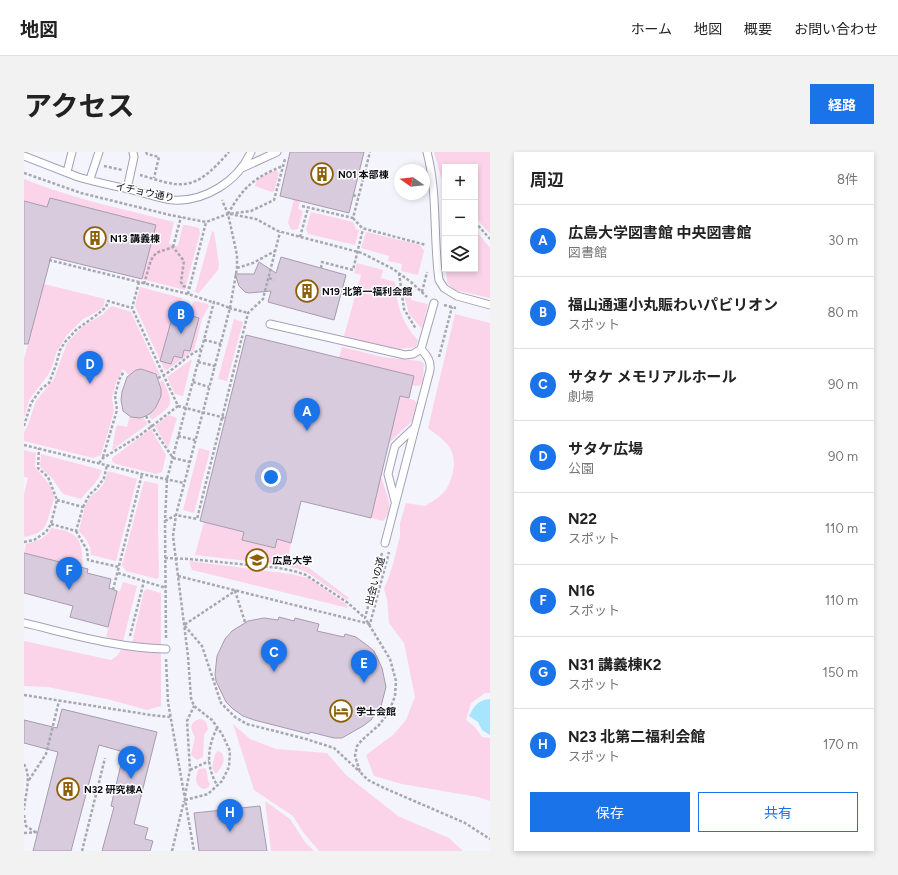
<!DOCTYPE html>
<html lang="ja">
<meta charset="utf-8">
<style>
:root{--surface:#fff;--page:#f2f2f2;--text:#222;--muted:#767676;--line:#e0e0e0;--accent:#1a73e8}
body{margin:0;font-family:Figtree,"Noto Sans JP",sans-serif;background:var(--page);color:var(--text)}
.controls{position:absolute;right:12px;top:12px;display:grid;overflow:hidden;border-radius:0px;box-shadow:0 2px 6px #0003}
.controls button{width:36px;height:36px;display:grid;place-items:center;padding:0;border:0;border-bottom:1px solid var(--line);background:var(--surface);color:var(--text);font:20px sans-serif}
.compass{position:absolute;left:370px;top:12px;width:36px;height:36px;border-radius:50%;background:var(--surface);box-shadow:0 2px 6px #0003;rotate:284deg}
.you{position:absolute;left:247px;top:325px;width:14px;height:14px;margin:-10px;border:3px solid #fff;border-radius:50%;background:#1a73e8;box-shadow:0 0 0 6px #1a73e833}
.badge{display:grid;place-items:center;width:26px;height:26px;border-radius:50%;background:var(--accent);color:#fff;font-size:13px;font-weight:700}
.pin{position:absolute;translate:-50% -33px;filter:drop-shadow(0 1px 2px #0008)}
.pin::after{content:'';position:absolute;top:21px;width:14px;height:12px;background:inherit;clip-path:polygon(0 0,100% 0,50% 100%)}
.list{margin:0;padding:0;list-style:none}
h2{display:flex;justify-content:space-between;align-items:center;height:52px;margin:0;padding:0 16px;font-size:17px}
h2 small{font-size:13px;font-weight:400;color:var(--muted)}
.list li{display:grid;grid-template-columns:26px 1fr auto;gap:12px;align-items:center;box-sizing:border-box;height:72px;padding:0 16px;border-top:1px solid var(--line)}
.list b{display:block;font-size:15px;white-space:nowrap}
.list p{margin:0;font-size:13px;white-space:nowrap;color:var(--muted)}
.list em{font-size:13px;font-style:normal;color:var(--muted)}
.actions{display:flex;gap:8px;padding:12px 16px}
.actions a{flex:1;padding:9px 0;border:1px solid var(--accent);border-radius:0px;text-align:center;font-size:14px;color:var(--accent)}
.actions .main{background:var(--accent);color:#fff}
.icon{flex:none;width:22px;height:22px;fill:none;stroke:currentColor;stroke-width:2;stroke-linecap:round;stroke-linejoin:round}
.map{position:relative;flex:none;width:466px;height:699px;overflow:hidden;border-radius:0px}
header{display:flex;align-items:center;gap:24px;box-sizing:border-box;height:56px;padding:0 20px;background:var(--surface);border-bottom:1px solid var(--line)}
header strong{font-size:19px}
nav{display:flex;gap:22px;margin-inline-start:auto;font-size:14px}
.intro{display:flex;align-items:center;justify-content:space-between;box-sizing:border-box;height:96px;padding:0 24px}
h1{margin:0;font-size:28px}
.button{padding:10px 18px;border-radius:0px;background:var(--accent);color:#fff;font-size:14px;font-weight:700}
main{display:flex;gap:24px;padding:0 24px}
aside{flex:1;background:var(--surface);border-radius:0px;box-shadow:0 2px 6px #0003}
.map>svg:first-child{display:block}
.green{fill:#fbd4e9}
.water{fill:#a7e5fd}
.building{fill:#d8cbde;stroke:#a79bad}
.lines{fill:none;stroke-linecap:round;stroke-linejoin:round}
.lane-casing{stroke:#a1a2b6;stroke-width:9}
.path{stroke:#a7a7af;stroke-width:2.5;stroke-dasharray:3 2;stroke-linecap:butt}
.lane{stroke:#fff;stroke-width:7}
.labels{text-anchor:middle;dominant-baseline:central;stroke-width:3;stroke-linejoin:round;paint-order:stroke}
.poi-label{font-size:10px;font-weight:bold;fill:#0c0c13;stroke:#fff;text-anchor:start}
.street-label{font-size:10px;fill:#0c0c13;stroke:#fff}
</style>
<header>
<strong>地図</strong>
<nav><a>ホーム</a><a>地図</a><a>概要</a><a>お問い合わせ</a></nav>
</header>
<div class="intro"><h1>アクセス</h1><a class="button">経路</a></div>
<main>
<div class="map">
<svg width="466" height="699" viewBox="0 0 466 699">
<rect width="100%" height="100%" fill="#f4f4fd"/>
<!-- green -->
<path class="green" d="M 410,0 L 466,0 L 466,82 L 451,65 L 451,15 L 421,15 L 421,30 L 417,25 Z
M 252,18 L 255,21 L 250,39 L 248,40 L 231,34 C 232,25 244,22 252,18 Z
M 0,27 C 49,47 99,57 150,70 L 145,92 L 154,94 L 159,73 L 162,73 L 175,76 L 176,81 L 161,138 L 118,127 L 131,73 L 26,46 L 23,55 L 0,49 Z
M 270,47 L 276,49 L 274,57 L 279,59 L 274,77 L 269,78 L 267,77 L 264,71 Z
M 287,60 L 329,70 L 332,77 L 335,78 L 331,93 L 284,82 L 282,77 Z
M 451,77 L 466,96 L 466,146 L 431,138 L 423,131 L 422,117 L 451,117 Z
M 188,79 L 190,80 L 195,112 L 194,118 L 175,141 L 171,140 Z
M 342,80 L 396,93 L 400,99 L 394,123 L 377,119 L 378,112 L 364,109 L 365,104 L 337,96 Z
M 333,111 L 359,118 L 357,126 L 371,130 C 373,153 377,170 394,188 L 392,195 L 376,197 L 349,192 L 320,184 L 337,123 L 330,121 Z
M 20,132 L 81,147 L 80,153 L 76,158 L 59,167 L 42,184 L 32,201 L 29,212 L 24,223 L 5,248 L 0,266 L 0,207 Z
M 116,135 L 158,146 L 156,157 L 166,160 L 169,150 L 171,149 L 184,152 L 185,154 L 178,167 L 170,198 L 143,218 L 140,217 L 111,154 Z
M 379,139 L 389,141 L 387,148 L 404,152 L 398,177 L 385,162 Z
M 88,154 L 107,160 L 136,223 L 133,225 C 124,217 114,214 105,223 L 99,217 L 92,230 L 88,246 L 90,259 L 77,303 L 69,306 L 0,289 L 0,280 L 4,273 L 12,249 L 30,227 L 43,191 L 59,174 L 78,163 L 86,155 Z
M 431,162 L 466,171 L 466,541 L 461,541 L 447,551 L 442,568 L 451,575 L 458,585 L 466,586 L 466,649 L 454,645 L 378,632 L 350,624 L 342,603 L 369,583 L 382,568 L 391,545 L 380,491 L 365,471 L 363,447 L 360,437 L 368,416 L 376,384 L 376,371 L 382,351 L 401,354 C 409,349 418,344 423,336 C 430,324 434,303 423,292 C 418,286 410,281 404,276 Z
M 210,167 L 219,170 L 203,229 L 194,227 Z
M 318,195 L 359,205 L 396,209 L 400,211 L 399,227 L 397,233 L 393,234 L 388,233 L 390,224 L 315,206 Z
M 168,207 L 159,244 L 151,242 L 143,225 Z
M 139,228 C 150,253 150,252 128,268 L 124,262 C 135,255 139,243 135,230 Z
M 376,244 L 390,248 L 393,251 L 388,269 L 364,292 Z
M 145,263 L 153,266 L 144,296 L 131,274 Z
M 106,264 L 119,265 L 124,272 L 88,298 L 92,275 L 94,273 L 103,275 Z
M 127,277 L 142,303 L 138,320 L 132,322 L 92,312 L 88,309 L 88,306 Z
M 175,296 L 186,299 L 170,361 L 159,358 Z
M 0,298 L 12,301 L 11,315 C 17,323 26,331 29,341 C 31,346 29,351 27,356 C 22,375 21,381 0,385 L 0,342 L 4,326 L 0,325 Z
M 17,302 L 78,318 C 75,330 64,337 57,347 L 39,342 L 28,326 L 16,315 Z
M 84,319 L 113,327 L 92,409 L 67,403 C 67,392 61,386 55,379 L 61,354 L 68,343 L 75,338 L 80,331 Z
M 357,325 C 361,338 372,357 359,369 L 347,366 Z
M 120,329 L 134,332 L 134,374 L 135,425 L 133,427 L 102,419 L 98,413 Z
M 180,370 L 220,380 L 218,387 L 251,395 L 253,387 L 267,391 L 264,407 L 284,415 L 325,446 L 323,448 L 284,421 L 272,416 L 250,412 L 171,403 Z
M 27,376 C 33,377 41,378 46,381 C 59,386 59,404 58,416 L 0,401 L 2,392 C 13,389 22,387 27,376 Z
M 165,409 L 267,422 L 284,426 L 322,452 L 324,456 L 168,418 Z
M 99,430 L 113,434 L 99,489 L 82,485 L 93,439 L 96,439 Z
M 123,437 L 137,441 L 137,494 L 108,491 L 120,439 Z
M 0,489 L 87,508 L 94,503 L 97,497 L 116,500 L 137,500 L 137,554 L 123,558 L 83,547 L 24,535 L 0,534 Z
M 178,567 L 182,570 L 184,577 L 180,583 L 179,605 L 173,608 L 167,603 L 171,585 C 165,576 166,568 178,567 Z
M 209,572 L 226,587 L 252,597 L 303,601 L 322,623 L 374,664 L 425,686 L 439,699 L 295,699 L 279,680 L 269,664 L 230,638 Z
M 194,599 L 198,601 C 202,609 198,614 193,621 L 191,621 L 188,615 L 191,602 Z
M 181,616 C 185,621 182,627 186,632 L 184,636 L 179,637 C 170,632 171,625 175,617 Z
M 241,649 L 266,667 L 281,690 L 290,699 L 247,699 Z"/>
<!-- water -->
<path class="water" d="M 466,547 L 466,583 L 458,578 L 454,570 L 445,564 C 450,554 454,548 466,547 Z"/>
<!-- building -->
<path class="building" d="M 266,0 L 340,0 L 325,61 L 256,44 Z
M 26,46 L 132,73 L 118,127 L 27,105 L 4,192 L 0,192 L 0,49 L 23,55 Z
M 257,105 L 322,123 L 310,168 L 244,150 L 247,139 L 225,141 L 221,140 L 215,134 L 211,122 L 230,122 L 235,110 L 252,121 Z
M 150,159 L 175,166 L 166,199 L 160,198 L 158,206 L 150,204 L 147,212 L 136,209 Z
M 222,183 L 390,224 L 385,246 L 376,244 L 347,366 L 277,349 L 267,391 L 253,387 L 251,396 L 218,388 L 220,380 L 176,369 Z
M 117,217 L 132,222 L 137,237 L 137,244 L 132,255 L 128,260 L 122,264 L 116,266 L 107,265 L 99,259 L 97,248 L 98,240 L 103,225 L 112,218 Z
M 0,401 L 64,417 L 63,421 L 87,427 L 85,436 L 93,439 L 84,475 L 46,465 L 49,454 L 0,441 Z
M 255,465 L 270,469 L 271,466 L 295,472 L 293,479 L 320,485 L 321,482 L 332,485 L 344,494 L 350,499 L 358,516 L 362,535 L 357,554 L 347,568 L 339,574 L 318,586 L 310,586 L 286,580 L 285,582 L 230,568 L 219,564 L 209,557 L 202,550 L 192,529 L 191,522 L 193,504 L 201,487 L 208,479 L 224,469 L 240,466 L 254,468 Z
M 38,557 L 133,580 L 110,672 L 124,676 L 121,687 L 129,689 L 126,699 L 78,699 L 90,655 L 87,654 L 100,600 L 75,593 L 47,699 L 9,699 L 34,600 L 0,591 L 0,568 L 33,576 Z
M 236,654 L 243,699 L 175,699 L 170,661 Z"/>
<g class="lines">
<!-- lane casing -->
<g class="lane-casing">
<path id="lane" d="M 403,0 C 414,42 409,85 415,128 L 420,136 L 433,144 L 466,153
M 0,4 C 18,11 36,18 54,25 C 74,31 96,35 116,40 C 126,43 138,47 149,48 C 181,50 214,29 227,0
M 218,16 L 253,0
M 43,20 L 48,0
M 66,27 L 75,0
M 103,37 L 110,5 L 109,0
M 246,172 L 381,203 L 389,202 L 397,197
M 371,349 L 364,322 L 371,294 L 390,276
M 361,391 L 406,218 C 407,208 403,204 397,197 L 410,151
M 0,471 C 47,482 93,496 142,497"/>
</g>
<!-- path -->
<path class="path" d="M 122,0 L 123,2 L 135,5 L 130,26
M 80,14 L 98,18
M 0,21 L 57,41 L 146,63 L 182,70 L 204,62 L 227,59 L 250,48 L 261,7
M 116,23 C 128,26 148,34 160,32 C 178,31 193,13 205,0
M 329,43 L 334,45
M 278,54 L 329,66 L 346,0
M 204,62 C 219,35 231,25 259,14
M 206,62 L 232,67 L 254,79 L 338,101 L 369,117 L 387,130 L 403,145
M 329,66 L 338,76 L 402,93
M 451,70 L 466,87
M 276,85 L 284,56
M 149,95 L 157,65
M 25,108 L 164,142 L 191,151
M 213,116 L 229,111 L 251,99
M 297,116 L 298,110 L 329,118 L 339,77
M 375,121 L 380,157 L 392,177
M 245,126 L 250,128
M 115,130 L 108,156 L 154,254
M 120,132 L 127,108 L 132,101 L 149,95 L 160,109 L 157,130 L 159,134 L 166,136
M 398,140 L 403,120
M 164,142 L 182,70
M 420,153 L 432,156
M 205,156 L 224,161
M 180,188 L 197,192
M 415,205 L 428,155
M 174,210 L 191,214
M 134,226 C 150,219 161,204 177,197
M 169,230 L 185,235
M 154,254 L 201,266
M 122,264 L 128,275 L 149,306 L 166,310
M 0,274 L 7,251 L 17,237 L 25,231 L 32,213 L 36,198 L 41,190 L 53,177 L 74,162 L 82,155 L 84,149 L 108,156
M 154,284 L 171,288
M 0,293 L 118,322 L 160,331
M 79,305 L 93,258 L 91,244 L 95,228 L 100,219
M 75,311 L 79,306 L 115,284 L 154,254
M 59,355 L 66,342 L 73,336 L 80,326 L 83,313
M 141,369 L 152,363 L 173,367 L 224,161 L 239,147 L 256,80
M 27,372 L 52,379 L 59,355 L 33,348
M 52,379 L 63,398 L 64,408 L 95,415
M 0,390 L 10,388 L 22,380 L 27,372 L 33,348 L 24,325 L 14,316 L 15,296
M 358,401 L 341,466 L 366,507 L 372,529 L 371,544 L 365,560 L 355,573 L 338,588 L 333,594 L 331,604 L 336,620 L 344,628 L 358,635 L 441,671 L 466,687
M 141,406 L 165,407 L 255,416 L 270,419 L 282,423 L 324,451 L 341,466
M 94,421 L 142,436
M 154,424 L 346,472 L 365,400
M 89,438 L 118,322
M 221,470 L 211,439 L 160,473 L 178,494 L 197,551 L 211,565 L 223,572 L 282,587 L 310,596 L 336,620
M 106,484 L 120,429
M 142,486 L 141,369 L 143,327 L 190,150 L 206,156
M 142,507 L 144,550 L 170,699
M 0,543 L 127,563 L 146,565
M 193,576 C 183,596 182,614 193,633
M 0,612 C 8,626 1,642 0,658
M 166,618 L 185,609
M 5,628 L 22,602 L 35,549
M 161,644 L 166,618 L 163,569 L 170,554
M 161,648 L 184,642 L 198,629 L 205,615 L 206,599 L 198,582 L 188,568 L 170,554 L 167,546 L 164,504 L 149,384 L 152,363 L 206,156 L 213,116 L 213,103 L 204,62 L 198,48
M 0,663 L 2,674 L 11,680
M 0,681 L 14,680
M 58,699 L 81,606
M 148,699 L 160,649"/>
<!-- lane -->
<use href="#lane" class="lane"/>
</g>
<!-- icons -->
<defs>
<g id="building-ring" transform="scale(1.15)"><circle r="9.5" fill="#fff" stroke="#8d5f07" stroke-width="1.5"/><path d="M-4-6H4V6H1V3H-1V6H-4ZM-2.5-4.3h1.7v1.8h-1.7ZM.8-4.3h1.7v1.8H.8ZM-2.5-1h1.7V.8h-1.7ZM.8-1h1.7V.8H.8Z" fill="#8d5f07"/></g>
<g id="university-ring" transform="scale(1.15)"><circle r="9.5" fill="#fff" stroke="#8d5f07" stroke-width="1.5"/><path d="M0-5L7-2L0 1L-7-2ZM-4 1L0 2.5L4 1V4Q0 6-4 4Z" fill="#8d5f07"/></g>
<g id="hotel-ring" transform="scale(1.15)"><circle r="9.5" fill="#fff" stroke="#8d5f07" stroke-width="1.5"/><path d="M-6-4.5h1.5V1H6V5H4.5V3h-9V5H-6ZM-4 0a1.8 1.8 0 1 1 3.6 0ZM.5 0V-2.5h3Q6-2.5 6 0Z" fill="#8d5f07"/></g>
</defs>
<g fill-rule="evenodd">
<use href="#building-ring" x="298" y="22"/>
<use href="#building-ring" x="71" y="86"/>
<use href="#building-ring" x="283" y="139"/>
<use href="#university-ring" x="233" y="408"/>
<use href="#hotel-ring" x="317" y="559"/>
<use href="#building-ring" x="44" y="637"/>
</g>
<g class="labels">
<!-- poi labels -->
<g class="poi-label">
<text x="314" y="22">N01 本部棟</text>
<text x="86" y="86">N13 講義棟</text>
<text x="298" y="139">N19 北第一福利会館</text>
<text x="248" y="408">広島大学</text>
<text x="332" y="559">学士会館</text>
<text x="60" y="637">N32 研究棟A</text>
</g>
<!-- street labels -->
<g class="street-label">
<text transform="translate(121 40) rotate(12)">イチョウ通り</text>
<text transform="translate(351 429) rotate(-75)">出会いの道</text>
</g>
</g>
</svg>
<div class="controls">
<button>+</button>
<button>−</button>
<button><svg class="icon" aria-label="layers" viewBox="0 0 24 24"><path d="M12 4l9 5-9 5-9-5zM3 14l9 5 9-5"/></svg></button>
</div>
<svg class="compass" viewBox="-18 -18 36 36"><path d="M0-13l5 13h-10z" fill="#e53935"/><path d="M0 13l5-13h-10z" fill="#767676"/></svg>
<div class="you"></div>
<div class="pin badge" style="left:283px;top:279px">A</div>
<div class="pin badge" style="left:157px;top:182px">B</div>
<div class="pin badge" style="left:250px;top:520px">C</div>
<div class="pin badge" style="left:66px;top:232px">D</div>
<div class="pin badge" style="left:340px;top:531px">E</div>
<div class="pin badge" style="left:45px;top:438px">F</div>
<div class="pin badge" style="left:107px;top:627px">G</div>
<div class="pin badge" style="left:206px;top:680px">H</div>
</div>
<aside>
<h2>周辺<small>8件</small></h2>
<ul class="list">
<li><span class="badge">A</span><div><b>広島大学図書館 中央図書館</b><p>図書館</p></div><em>30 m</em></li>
<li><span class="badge">B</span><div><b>福山通運小丸賑わいパビリオン</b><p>スポット</p></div><em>80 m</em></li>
<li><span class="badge">C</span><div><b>サタケ メモリアルホール</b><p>劇場</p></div><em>90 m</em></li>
<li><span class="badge">D</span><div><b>サタケ広場</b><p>公園</p></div><em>90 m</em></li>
<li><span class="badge">E</span><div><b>N22</b><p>スポット</p></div><em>110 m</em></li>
<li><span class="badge">F</span><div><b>N16</b><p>スポット</p></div><em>110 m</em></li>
<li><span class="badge">G</span><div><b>N31 講義棟K2</b><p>スポット</p></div><em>150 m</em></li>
<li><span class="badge">H</span><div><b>N23 北第二福利会館</b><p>スポット</p></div><em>170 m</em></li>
</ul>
<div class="actions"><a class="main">保存</a><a>共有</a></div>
</aside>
</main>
